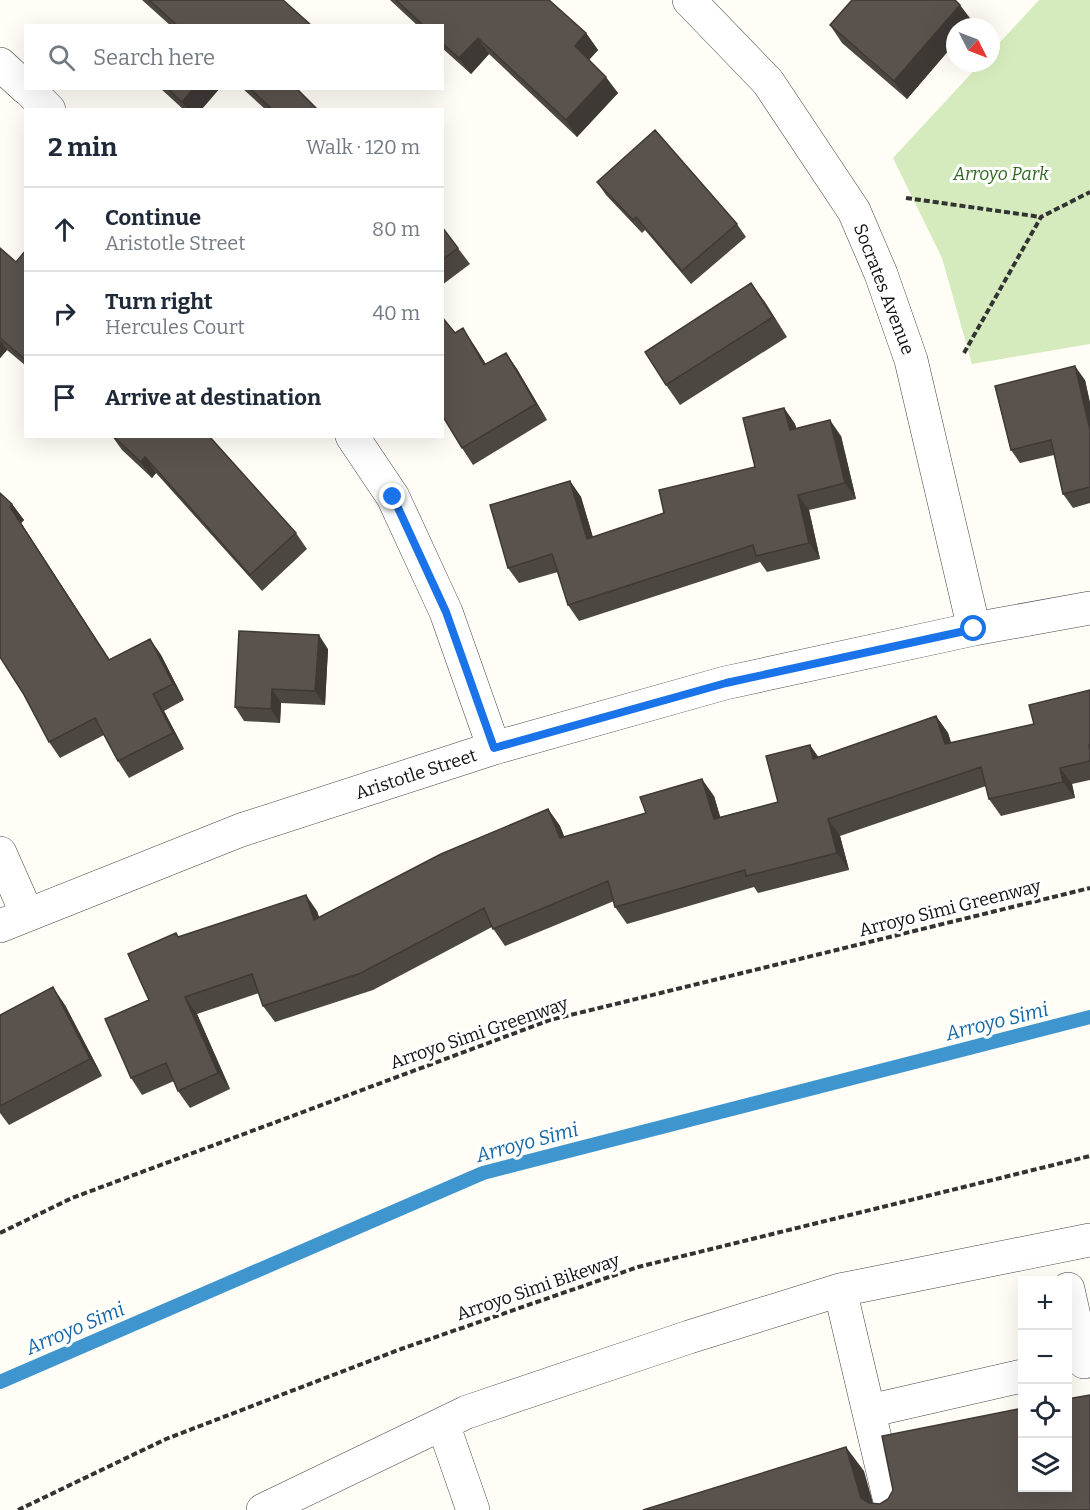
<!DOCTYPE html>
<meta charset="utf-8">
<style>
:root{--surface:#fff;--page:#f2f2f3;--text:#1f2937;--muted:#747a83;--line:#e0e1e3}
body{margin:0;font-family:Bitter,serif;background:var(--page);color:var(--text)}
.controls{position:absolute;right:18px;bottom:18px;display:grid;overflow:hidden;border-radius:0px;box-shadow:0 6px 24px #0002}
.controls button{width:54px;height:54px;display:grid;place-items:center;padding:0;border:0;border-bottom:2px solid var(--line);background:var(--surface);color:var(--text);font:30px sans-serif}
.compass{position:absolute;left:946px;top:18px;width:54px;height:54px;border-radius:50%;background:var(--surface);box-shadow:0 6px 24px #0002;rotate:132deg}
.stop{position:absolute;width:18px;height:18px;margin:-14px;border:4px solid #1a73e8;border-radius:50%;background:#fff}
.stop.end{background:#1a73e8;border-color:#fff;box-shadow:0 2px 6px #0008}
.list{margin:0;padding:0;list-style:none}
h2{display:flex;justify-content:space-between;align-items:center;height:78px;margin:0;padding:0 24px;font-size:26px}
h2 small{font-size:20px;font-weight:400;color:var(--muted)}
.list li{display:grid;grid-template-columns:39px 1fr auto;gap:18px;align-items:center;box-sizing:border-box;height:84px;padding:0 24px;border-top:2px solid var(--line)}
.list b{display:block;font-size:22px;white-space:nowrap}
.list p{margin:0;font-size:20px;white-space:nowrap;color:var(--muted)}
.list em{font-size:20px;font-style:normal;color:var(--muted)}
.icon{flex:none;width:33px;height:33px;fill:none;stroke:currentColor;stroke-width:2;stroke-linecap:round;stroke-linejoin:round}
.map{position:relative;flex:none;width:1090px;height:1510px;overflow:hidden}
.search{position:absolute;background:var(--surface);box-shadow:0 6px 24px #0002;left:24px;top:24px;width:420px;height:66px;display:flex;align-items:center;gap:15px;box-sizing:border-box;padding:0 21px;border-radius:0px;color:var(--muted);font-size:22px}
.panel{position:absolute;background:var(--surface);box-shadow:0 6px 24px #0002;left:24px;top:108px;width:420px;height:330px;border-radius:0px}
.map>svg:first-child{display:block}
.green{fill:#d5ebbd}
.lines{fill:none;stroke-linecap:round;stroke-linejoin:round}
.stream{stroke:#3f96cf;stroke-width:14}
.minor-casing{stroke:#444;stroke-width:34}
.path{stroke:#333;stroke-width:4;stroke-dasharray:6 3;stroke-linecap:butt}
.minor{stroke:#fff;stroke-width:33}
.wall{fill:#4d4742}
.shaded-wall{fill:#3f3936}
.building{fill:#5a524d;stroke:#3f3936;stroke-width:1.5}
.route{stroke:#1a73e8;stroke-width:8}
.labels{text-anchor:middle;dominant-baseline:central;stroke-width:6;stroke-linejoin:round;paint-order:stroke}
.park-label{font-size:18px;font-style:italic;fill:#2f6b1f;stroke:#fff}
.street-label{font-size:18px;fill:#111;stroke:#fff}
.water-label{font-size:20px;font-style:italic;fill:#1768a6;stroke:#fff}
</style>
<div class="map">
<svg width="1090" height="1510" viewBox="0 0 1090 1510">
<rect width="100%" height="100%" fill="#fffdf5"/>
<!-- green -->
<path class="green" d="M 1039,0 L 1090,0 L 1090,344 L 972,364 L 942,258 L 893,158 L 981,63 L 991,63 L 991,52 Z"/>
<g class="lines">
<!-- stream -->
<path class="stream" d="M 0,1382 L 483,1173 L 1090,1017"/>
<!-- minor casing -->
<g class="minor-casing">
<path id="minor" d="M 689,0 L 768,82 L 854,211 L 881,274 L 911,360 L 974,629
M 0,64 L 26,88
M 27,88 L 49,110
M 352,436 L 393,497 L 446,612 L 494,748
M 0,853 L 27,914
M 0,926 L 241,830 L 494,748 L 725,683 L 974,629 L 1090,608
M 1068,1289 L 1084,1362
M 840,1290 L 892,1510
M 869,1411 L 1022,1376
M 443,1424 L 473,1510
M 263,1510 L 467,1412 L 689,1337 L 840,1290 L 1090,1240"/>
</g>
<!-- path -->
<path class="path" d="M 906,198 L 1041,217
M 964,353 L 1041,217 L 1090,192
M 0,1233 L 72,1198 L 550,1020 L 1090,888
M 18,1510 L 166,1439 L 401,1349 L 638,1267 L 1090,1156"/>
<!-- minor -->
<use href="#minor" class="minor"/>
</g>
<!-- wall -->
<path class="wall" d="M 142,0 L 283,0 L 312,26 L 171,26 Z
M 390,0 L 549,0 L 586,33 L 598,50 L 589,60 L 618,93 L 577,137 L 489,54 L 471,74 L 442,48 L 442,26 L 418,26 Z
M 973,22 L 955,27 L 955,43 L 907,99 L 842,43 L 830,25 Z
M 160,88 L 220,88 L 201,110 L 184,110 Z
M 242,88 L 296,88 L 318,110 L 266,110 Z
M 597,182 L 737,224 L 746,237 L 691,284 L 645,230 L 642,233 L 606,195 Z
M 442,227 L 470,264 L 442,285 Z
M 0,248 L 16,262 L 26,250 L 26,366 L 7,350 L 0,358 Z
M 751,283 L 787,337 L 680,405 L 666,385 Z
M 455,333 L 474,345 L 486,364 L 506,353 L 517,369 L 547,420 L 473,465 L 462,448 Z
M 1085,380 L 1090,403 L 1090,503 L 1073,508 L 1063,494 L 1054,455 L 1020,463 L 1011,450 Z
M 784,408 L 795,424 L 796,428 L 841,436 L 856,499 L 809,510 L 820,559 L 767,572 L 760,562 L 579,621 L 568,605 L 558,572 L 519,583 L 508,568 L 570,481 L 581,497 L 593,537 L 664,513 L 755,467 Z
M 112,436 L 209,436 L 296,533 L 307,549 L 262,591 L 156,473 L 152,478 L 122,450 Z
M 12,504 L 24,520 L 21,523 L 110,660 L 150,639 L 161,655 L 184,700 L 164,711 L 184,749 L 129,778 L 118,761 L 104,735 L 60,758 L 49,742 L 23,693 Z
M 328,649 L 325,705 L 281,703 L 280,723 L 244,721 L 235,707 Z
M 1090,690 L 1090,780 L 1072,784 L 1075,798 L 1001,816 L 989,799 L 986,786 L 840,836 L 849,870 L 758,893 L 754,887 L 627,924 L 615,907 L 614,901 L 505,946 L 492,927 L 373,990 L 275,1022 L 263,1006 L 259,993 L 197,1014 L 230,1089 L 190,1108 L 178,1091 L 174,1081 L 142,1095 L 131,1078 L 149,1000 L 176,933 L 179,937 L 317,911 L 319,918 L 548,809 L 560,826 L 564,837 L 714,796 L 720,817 L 778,802 L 818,757 L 936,716 L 948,733 L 951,743 L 1034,724 Z
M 65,1005 L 102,1076 L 9,1125 L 0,1113 L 0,1015 Z"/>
<!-- shaded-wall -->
<path class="shaded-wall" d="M 960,5 L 973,22 L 969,27 L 955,27 L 955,43 L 907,99 L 894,81 Z
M 586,33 L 598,50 L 586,63 L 575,46 Z
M 478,38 L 489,54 L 471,74 L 459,58 Z
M 606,77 L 618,93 L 577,137 L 566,120 Z
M 194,88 L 220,88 L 201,110 L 188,110 L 182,102 Z
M 751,283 L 765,302 L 787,337 L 773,317 Z
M 463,328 L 474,345 L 496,381 L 484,365 Z
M 0,340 L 7,350 L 0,358 Z
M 506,353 L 517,369 L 547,420 L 536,404 Z
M 1075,366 L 1085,380 L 1090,403 L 1090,430 Z
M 784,408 L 795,424 L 801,446 L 790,430 Z
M 830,420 L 841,436 L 856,499 L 845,483 Z
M 145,457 L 156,473 L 152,478 L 141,462 Z
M 570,481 L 581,497 L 598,555 L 587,539 Z
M 798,495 L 809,510 L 820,559 L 809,543 Z
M 12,504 L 24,520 L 21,523 L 120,676 L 10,507 Z
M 319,635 L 328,649 L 325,705 L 315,691 Z
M 150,639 L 161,655 L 184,700 L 173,684 Z
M 272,689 L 281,703 L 280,723 L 271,709 Z
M 153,694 L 164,711 L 184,749 L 173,733 Z
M 936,716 L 948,733 L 957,761 L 945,744 Z
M 810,745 L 822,762 L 813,759 Z
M 1060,768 L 1072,784 L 1075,798 L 1063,782 Z
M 702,779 L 714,796 L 726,836 L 714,819 Z
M 548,809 L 560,826 L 572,855 L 560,838 Z
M 828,819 L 840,836 L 849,870 L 837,853 Z
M 306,895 L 317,911 L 326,937 L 314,920 Z
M 53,987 L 65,1005 L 102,1076 L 90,1059 Z
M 185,997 L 197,1014 L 230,1089 L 218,1073 Z
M 846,1447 L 864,1471 L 875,1510 L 861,1498 Z"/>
<!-- building -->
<path class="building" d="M 149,0 L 283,0 L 312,26 L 178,26 Z
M 396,0 L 549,0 L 586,33 L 575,46 L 606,77 L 566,120 L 478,38 L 459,58 L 442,43 L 442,26 L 424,26 Z
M 852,0 L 955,0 L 960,5 L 894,81 L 830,25 Z
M 167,88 L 194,88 L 182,102 Z
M 249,88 L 296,88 L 318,110 L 273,110 Z
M 655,130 L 737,224 L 682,271 L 636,217 L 633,220 L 597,182 Z
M 442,227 L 458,248 L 442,260 Z
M 0,248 L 16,262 L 26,250 L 26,360 L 0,338 Z
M 751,283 L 773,317 L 666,385 L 645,352 Z
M 442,317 L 455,333 L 463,328 L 484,365 L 506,353 L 536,404 L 462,448 L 442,415 Z
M 1075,366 L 1090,430 L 1090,487 L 1063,494 L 1051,440 L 1011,450 L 995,386 Z
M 784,408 L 790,430 L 830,420 L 845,483 L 798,495 L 809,543 L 756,556 L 753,545 L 568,605 L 552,554 L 508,568 L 490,505 L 570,481 L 587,539 L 664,513 L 659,490 L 755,467 L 743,418 Z
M 113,436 L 209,436 L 296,533 L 250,575 L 145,457 L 141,462 Z
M 0,493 L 12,504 L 10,507 L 109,660 L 150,639 L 173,684 L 153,694 L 173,733 L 118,761 L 95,718 L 49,742 L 23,693 L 0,657 Z
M 239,631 L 319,635 L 315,691 L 272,689 L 271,709 L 235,707 Z
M 1090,690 L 1090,745 L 1089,745 L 1090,751 L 1090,761 L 1060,768 L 1063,782 L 989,799 L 981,767 L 828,819 L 837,853 L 746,876 L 745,870 L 615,907 L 608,881 L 493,929 L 484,908 L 361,973 L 263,1006 L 252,974 L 185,997 L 218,1073 L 178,1091 L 166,1063 L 131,1078 L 105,1019 L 149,1000 L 128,954 L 176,933 L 178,937 L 306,895 L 314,920 L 441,854 L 548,809 L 560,838 L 646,813 L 640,797 L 702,779 L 714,819 L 778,802 L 766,756 L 810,745 L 813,759 L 936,716 L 945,744 L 1034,724 L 1029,705 Z
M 53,987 L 90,1059 L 0,1106 L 0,1015 Z
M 1090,1395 L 1090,1510 L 643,1510 L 846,1447 L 861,1498 L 869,1503 L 880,1504 L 888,1499 L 893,1490 L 882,1436 L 1023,1408 L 1023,1488 L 1068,1488 L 1068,1399 Z"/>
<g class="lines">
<!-- route -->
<path class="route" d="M 393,497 L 446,612 L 494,748 L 726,683 L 974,629"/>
</g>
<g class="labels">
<!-- park labels -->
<g class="park-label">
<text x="1001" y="174">Arroyo Park</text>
</g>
<!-- street labels -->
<g class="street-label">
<text transform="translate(884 289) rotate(69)">Socrates Avenue</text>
<text transform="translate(416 774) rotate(-18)">Aristotle Street</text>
<text transform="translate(950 908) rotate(-14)">Arroyo Simi Greenway</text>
<text transform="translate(479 1033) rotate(-19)">Arroyo Simi Greenway</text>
<text transform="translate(538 1287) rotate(-19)">Arroyo Simi Bikeway</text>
</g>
<!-- water labels -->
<g class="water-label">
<text transform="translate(997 1021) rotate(-14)">Arroyo Simi</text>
<text transform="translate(527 1142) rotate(-15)">Arroyo Simi</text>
<text transform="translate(75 1328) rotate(-23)">Arroyo Simi</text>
</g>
</g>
</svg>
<div class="controls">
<button>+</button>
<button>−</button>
<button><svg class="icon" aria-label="locate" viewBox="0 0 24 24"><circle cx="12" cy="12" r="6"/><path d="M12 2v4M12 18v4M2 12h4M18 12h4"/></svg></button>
<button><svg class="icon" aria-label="layers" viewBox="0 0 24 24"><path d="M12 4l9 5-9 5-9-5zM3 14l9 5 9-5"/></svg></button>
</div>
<svg class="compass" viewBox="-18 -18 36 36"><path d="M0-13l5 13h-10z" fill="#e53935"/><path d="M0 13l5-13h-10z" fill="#747a83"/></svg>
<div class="stop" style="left:974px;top:629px"></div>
<div class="stop end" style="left:393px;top:497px"></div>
<div class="search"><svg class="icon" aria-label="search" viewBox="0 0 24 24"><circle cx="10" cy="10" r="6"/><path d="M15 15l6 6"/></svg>Search here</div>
<section class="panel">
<h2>2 min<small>Walk · 120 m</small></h2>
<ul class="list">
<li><svg class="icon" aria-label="ahead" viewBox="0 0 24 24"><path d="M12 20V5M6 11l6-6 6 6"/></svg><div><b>Continue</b><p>Aristotle Street</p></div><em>80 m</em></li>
<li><svg class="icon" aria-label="right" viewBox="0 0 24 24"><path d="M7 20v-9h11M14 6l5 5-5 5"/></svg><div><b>Turn right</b><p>Hercules Court</p></div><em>40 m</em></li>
<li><svg class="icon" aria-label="arrive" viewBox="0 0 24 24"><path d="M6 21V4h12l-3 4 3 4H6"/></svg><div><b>Arrive at destination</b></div></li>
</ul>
</section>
</div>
